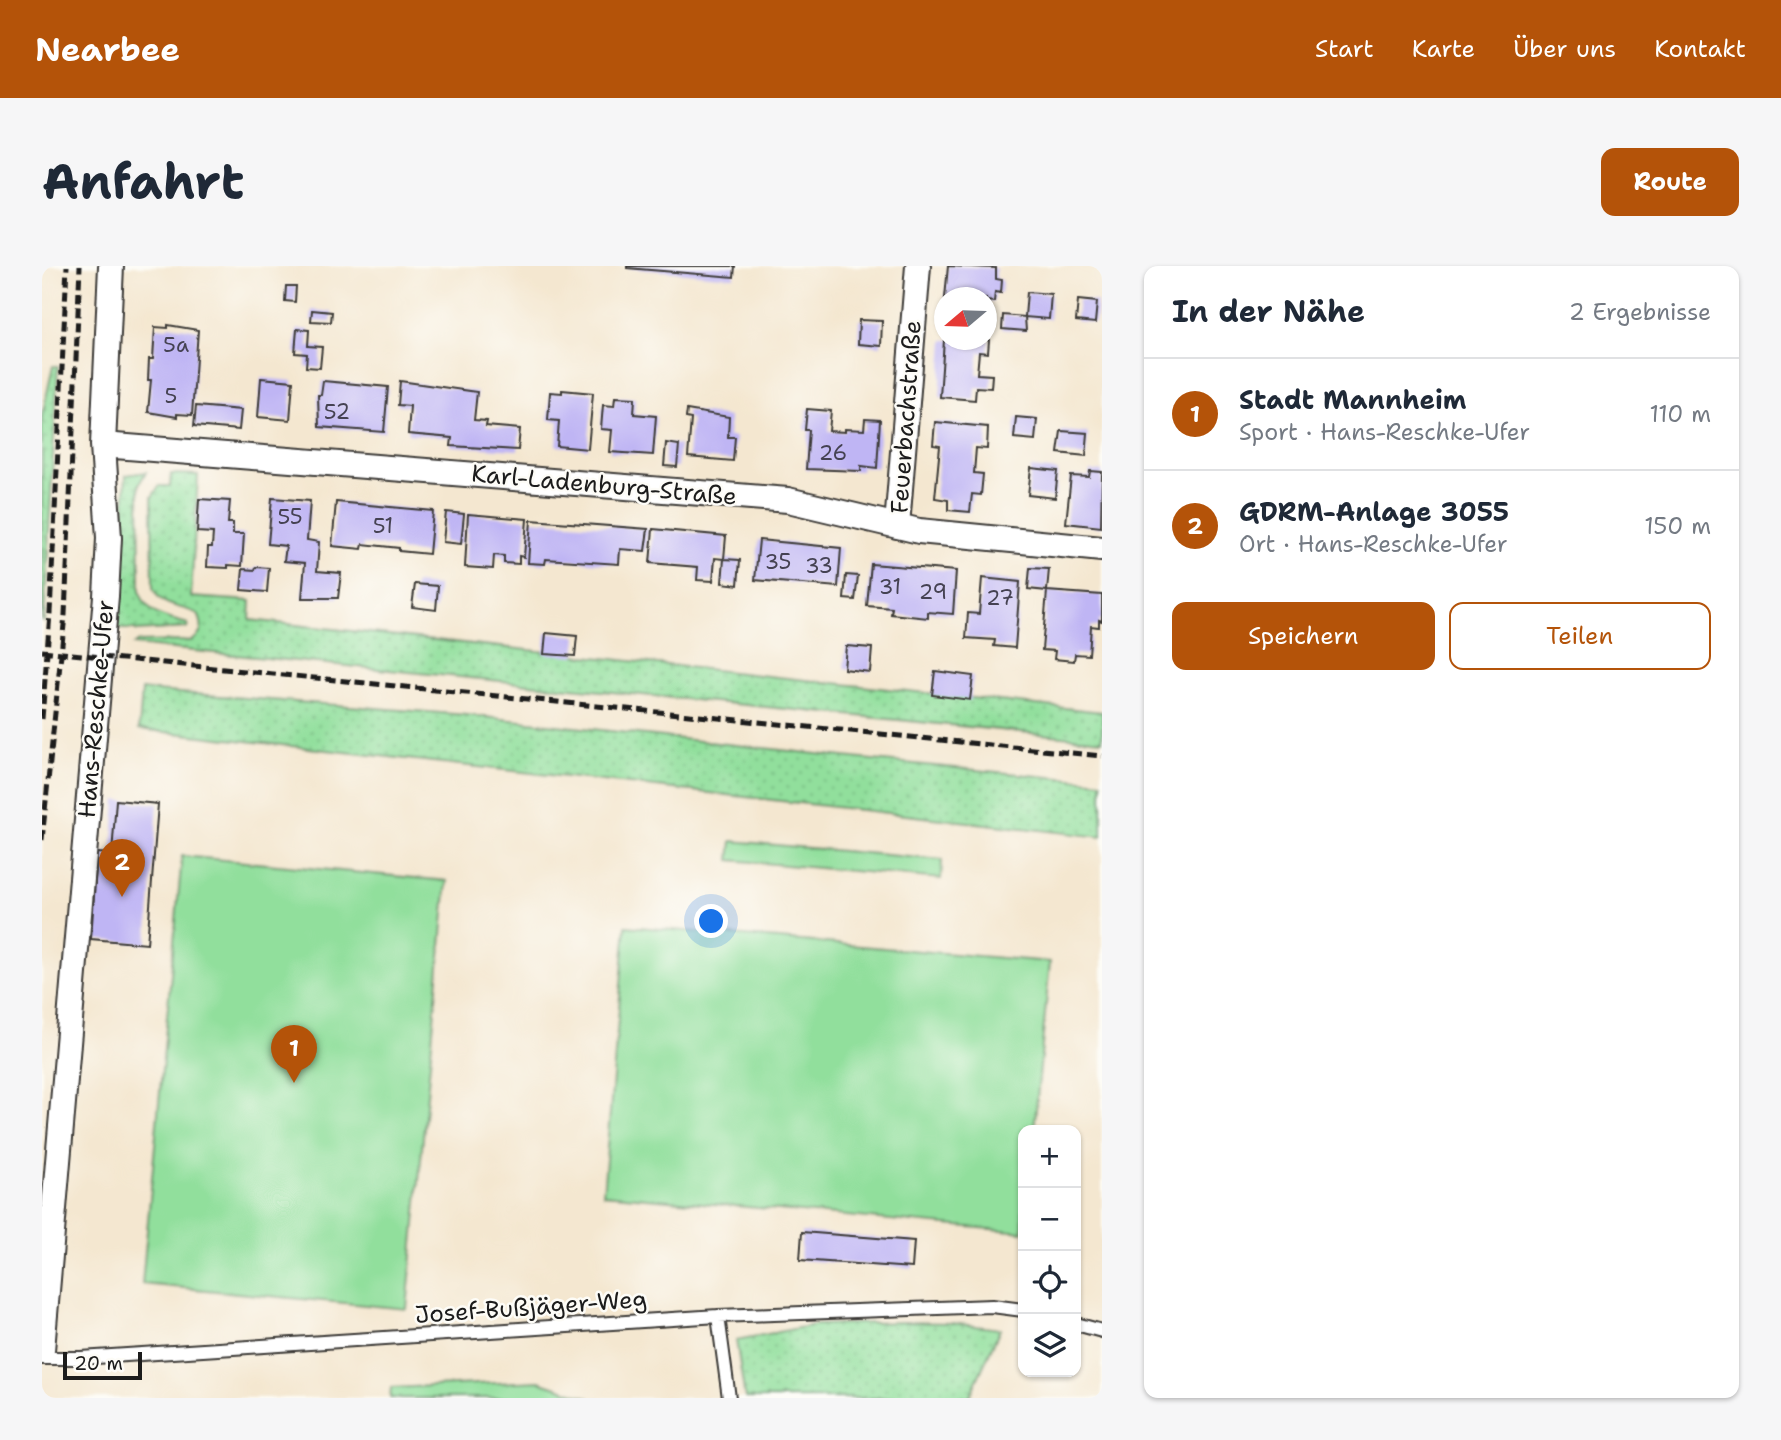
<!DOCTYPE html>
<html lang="de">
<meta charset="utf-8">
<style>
:root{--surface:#fff;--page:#f6f6f7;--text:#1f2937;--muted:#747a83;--line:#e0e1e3;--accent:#b45309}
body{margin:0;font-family:"Shantell Sans",sans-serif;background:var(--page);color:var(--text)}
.controls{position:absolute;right:21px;bottom:21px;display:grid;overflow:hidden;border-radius:14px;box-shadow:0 2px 5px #0004}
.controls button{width:63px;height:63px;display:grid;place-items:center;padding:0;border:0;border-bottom:2px solid var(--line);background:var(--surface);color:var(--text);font:35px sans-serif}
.compass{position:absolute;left:892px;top:21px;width:63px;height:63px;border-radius:50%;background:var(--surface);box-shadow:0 2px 5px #0004;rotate:251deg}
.scale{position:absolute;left:21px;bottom:18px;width:79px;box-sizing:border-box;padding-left:7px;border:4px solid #1c1c1c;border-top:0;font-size:19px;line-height:24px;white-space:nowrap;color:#1c1c1c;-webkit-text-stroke:5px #fdfcf7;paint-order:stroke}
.you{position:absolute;left:670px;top:656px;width:24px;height:24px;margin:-18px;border:5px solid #fff;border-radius:50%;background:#1a73e8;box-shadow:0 0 0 10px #1a73e833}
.badge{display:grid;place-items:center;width:46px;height:46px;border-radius:50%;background:var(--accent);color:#fff;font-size:23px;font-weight:700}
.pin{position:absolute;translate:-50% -58px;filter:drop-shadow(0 2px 4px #0008)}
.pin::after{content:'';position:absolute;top:37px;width:24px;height:21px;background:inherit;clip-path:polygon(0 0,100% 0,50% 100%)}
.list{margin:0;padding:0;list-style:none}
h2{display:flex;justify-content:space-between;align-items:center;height:91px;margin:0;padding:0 28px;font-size:30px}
h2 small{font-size:23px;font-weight:400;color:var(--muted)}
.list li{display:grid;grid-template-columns:46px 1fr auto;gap:21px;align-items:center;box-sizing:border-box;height:112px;padding:0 28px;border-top:2px solid var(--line)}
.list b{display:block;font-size:26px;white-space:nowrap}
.list p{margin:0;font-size:23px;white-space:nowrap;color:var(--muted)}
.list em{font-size:23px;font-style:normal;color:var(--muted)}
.actions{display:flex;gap:14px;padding:21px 28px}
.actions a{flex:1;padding:16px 0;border:2px solid var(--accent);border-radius:14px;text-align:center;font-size:24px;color:var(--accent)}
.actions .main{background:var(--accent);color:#fff}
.icon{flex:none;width:38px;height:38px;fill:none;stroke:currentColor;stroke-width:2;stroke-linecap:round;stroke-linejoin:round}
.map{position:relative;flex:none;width:1060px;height:1132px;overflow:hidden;border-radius:14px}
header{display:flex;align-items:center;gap:42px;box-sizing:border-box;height:98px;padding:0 35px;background:var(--accent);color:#fff}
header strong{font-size:33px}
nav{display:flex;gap:38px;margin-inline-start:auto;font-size:24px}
.intro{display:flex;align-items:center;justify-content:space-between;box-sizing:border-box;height:168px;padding:0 42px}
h1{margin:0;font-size:49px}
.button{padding:18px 32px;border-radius:14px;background:var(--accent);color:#fff;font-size:24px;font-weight:700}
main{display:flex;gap:42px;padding:0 42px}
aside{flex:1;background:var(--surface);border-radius:14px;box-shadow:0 2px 5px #0004}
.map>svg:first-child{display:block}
.grass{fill:url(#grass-dots);stroke:#567e5c;stroke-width:2}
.pitch{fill:#91df9c;stroke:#567e5c;stroke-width:2}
.building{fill:#bfb5f4}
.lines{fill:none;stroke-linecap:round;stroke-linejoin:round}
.lane-casing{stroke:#3c3a37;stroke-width:16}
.street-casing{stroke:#3c3a37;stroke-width:28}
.lane{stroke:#fff;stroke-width:12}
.street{stroke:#fff;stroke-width:24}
.rail{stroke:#1c1c1c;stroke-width:5;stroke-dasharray:10 5;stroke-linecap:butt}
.labels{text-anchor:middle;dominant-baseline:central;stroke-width:5;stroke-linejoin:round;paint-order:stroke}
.number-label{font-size:21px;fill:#454252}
.street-label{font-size:24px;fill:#1c1c1c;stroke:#fdfcf7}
</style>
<header>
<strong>Nearbee</strong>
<nav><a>Start</a><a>Karte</a><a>Über uns</a><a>Kontakt</a></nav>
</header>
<div class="intro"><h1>Anfahrt</h1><a class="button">Route</a></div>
<main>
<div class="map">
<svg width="1060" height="1132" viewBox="0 0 1060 1132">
<defs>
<pattern id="grass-dots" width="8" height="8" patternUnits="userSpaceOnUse" patternTransform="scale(1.75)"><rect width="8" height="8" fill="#91df9c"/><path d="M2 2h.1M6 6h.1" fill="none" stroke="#7cbf86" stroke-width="1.8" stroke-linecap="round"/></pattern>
</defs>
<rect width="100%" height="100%" fill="#fdfcf7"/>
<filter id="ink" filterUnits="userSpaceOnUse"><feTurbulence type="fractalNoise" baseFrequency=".0143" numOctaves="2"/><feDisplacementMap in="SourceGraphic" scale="14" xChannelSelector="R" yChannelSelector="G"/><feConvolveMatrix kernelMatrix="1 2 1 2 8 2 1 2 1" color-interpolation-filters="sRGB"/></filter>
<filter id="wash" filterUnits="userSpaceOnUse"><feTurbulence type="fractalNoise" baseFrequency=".00686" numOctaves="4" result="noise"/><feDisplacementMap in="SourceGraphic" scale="28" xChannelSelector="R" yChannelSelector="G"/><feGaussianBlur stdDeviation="1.57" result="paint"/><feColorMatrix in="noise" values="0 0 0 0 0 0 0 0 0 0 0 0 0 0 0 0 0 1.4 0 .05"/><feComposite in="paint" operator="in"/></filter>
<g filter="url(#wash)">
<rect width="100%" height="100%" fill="#f4e7d0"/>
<!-- grass -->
<path class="grass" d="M 11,100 L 16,100 L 2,355 L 0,355 L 0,150 Z
M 104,206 L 97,218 L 98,327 C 107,351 123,351 146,358 L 145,362 L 94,365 L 93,363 L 76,363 L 84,209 Z
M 129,208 L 156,209 L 149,331 L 209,335 L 208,354 L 1060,446 L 1060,474 L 91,379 L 95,376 L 148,375 C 161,370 162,360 156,348 C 138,339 119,342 111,322 L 110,231 L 117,220 L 128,220 Z
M 100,424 L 425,449 L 820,493 L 1060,516 L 1060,571 L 97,463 Z
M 861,1056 L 910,1057 L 958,1063 L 927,1132 L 703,1132 L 694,1074 L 772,1059 Z"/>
<!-- pitch -->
<path class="pitch" d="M 690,575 L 900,594 L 899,613 L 688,594 Z
M 140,590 L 405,615 L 365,1043 L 100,1018 Z
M 584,660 L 1008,696 L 992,864 L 981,864 L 981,966 L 561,928 Z
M 497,1115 L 548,1132 L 348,1132 L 349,1122 Z"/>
<g id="blocks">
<!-- building -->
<path class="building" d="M 585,0 L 693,0 L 692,11 L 585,2 Z
M 906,0 L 954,2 L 954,13 L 960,14 L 959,27 L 953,26 L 952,36 L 944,35 L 944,32 L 903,32 Z
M 244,20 L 254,20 L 253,36 L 243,35 Z
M 985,26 L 1009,28 L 1007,53 L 983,51 L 984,65 L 960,63 L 961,49 L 983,51 Z
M 1036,34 L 1055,36 L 1053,57 L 1034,55 Z
M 270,44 L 290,46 L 289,56 L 269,55 Z
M 817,54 L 840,55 L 839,80 L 816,78 Z
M 126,59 L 156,64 L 150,149 L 135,148 L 135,151 L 106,146 L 109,114 L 106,114 L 107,93 L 111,93 L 113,61 L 126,62 Z
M 255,63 L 267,64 L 266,80 L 280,81 L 278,102 L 264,101 L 265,88 L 253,87 Z
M 902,74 L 947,74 L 946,87 L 937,86 L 935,108 L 950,109 L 949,122 L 934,121 L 933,134 L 898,131 Z
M 219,112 L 251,115 L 248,154 L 216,151 Z
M 281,115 L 346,121 L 342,166 L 277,161 L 276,129 L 279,129 Z
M 358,115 L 435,126 L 432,154 L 445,155 L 444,160 L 478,163 L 476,184 L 409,180 L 410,172 L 366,168 L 368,140 L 356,139 Z
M 520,124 L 551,127 L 546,183 L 515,180 L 517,155 L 506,154 L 508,126 L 520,127 Z
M 573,131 L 593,132 L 592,148 L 614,150 L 611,189 L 568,186 L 570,164 L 559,163 L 561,139 L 572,140 Z
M 154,140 L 199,144 L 197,164 L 152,160 Z
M 765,143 L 789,145 L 787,165 L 803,166 L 803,163 L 822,164 L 823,153 L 838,154 L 835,202 L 819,200 L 819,205 L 764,203 L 767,164 L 763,164 Z
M 645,144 L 687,151 L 686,171 L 693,171 L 691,195 L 646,191 L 649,153 L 644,152 Z
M 974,151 L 995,153 L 993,174 L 972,172 Z
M 893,156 L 946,161 L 945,183 L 934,182 L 932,207 L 941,208 L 939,229 L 930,228 L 928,246 L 906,244 L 906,234 L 893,232 L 898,180 L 891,179 Z
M 1019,165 L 1046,167 L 1044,190 L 1016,187 Z
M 624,177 L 637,179 L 635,201 L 622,200 Z
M 989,202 L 1016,205 L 1013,232 L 986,229 Z
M 1048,205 L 1060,206 L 1059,261 L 1024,257 L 1029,210 L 1047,211 Z
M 230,232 L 268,235 L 265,274 L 277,276 L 275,305 L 299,307 L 296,332 L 260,332 L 263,297 L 242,295 L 244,280 L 226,278 Z
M 157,233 L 188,235 L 186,257 L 191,257 L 191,268 L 202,268 L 200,300 L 186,299 L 186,302 L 165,301 L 166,281 L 170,281 L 171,267 L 155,266 Z
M 294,236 L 391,245 L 387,288 L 357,285 L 357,282 L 321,278 L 320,283 L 290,280 Z
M 404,246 L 422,248 L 419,278 L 401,276 Z
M 426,248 L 485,253 L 482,291 L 477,290 L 477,298 L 462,297 L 462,290 L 452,289 L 451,303 L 423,301 Z
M 489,254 L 606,263 L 603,285 L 578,283 L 577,298 L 504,293 L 503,298 L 486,297 Z
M 611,263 L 684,270 L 682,293 L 673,292 L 671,315 L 655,314 L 656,301 L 608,297 Z
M 717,274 L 799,282 L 796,321 L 713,314 Z
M 682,293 L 698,294 L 696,319 L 680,317 Z
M 829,298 L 914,305 L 911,348 L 886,346 L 886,352 L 849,348 L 850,342 L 825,340 Z
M 214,301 L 227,302 L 225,326 L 199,324 L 201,303 L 213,304 Z
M 988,302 L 1007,303 L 1005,325 L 1060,329 L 1060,355 L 1057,354 L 1057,361 L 1049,360 L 1047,389 L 1033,388 L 1032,395 L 1012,393 L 1013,385 L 1000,384 L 1005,325 L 986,323 Z
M 804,309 L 816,310 L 813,334 L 802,333 Z
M 940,312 L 978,316 L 973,382 L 952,380 L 953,374 L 924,372 L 926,347 L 937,348 Z
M 373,318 L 396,320 L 394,344 L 370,341 Z
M 504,367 L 535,370 L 533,390 L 502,388 Z
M 804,380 L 830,382 L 828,406 L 802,403 Z
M 893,405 L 931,410 L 928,434 L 890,429 Z
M 74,534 L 116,538 L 105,678 L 49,673 L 55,587 L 70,588 Z
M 760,966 L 872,975 L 870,1002 L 758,994 Z"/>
</g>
</g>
<g filter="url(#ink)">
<use href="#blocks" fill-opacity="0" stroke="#3c3a37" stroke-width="2"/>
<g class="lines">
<!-- lane casing -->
<g class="lane-casing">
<path id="lane" d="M 676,1050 L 687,1132
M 1034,1058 L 1060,1065
M 0,1092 L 39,1092 L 676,1050 L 950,1040 L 981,1044"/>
</g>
<!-- street casing -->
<g class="street-casing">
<path id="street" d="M 61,179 L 746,234 L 877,265 L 1060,283
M 855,260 L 876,0
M 0,1084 L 64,330 L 67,272 L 61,179 L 69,0"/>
</g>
<!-- lane -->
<use href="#lane" class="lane"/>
<!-- street -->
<use href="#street" class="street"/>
<!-- rail -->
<path class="rail" d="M 0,385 L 1060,490
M 0,453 L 8,347 L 25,0
M 0,574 L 23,349 L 38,0"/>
</g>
</g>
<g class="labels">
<!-- number labels -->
<g class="number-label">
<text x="134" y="79">5a</text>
<text x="129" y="130">5</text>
<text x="295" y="146">52</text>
<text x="791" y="187">26</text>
<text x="248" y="251">55</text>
<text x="341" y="260">51</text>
<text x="736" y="296">35</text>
<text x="777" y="300">33</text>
<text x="848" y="321">31</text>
<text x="891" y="326">29</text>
<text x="958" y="332">27</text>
</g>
<!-- street labels -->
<g class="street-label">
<text transform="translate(864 151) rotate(-86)">Feuerbachstraße</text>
<text transform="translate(562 219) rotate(5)">Karl-Ladenburg-Straße</text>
<text transform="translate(54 443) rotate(-85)">Hans-Reschke-Ufer</text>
<text transform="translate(489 1041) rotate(-4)">Josef-Bußjäger-Weg</text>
</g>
</g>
</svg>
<div class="controls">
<button>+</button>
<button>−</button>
<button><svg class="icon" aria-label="locate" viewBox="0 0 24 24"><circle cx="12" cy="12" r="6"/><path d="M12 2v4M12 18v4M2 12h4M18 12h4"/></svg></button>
<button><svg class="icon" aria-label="layers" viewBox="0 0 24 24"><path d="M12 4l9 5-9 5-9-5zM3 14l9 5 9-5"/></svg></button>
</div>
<svg class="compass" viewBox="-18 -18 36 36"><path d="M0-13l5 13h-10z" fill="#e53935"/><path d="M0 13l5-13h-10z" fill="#747a83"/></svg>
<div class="scale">20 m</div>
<div class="you"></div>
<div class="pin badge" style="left:252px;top:817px">1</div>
<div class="pin badge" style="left:80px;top:631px">2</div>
</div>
<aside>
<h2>In der Nähe<small>2 Ergebnisse</small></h2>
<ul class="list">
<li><span class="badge">1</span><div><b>Stadt Mannheim</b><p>Sport · Hans-Reschke-Ufer</p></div><em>110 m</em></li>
<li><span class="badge">2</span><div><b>GDRM-Anlage 3055</b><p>Ort · Hans-Reschke-Ufer</p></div><em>150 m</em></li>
</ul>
<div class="actions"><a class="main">Speichern</a><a>Teilen</a></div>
</aside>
</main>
